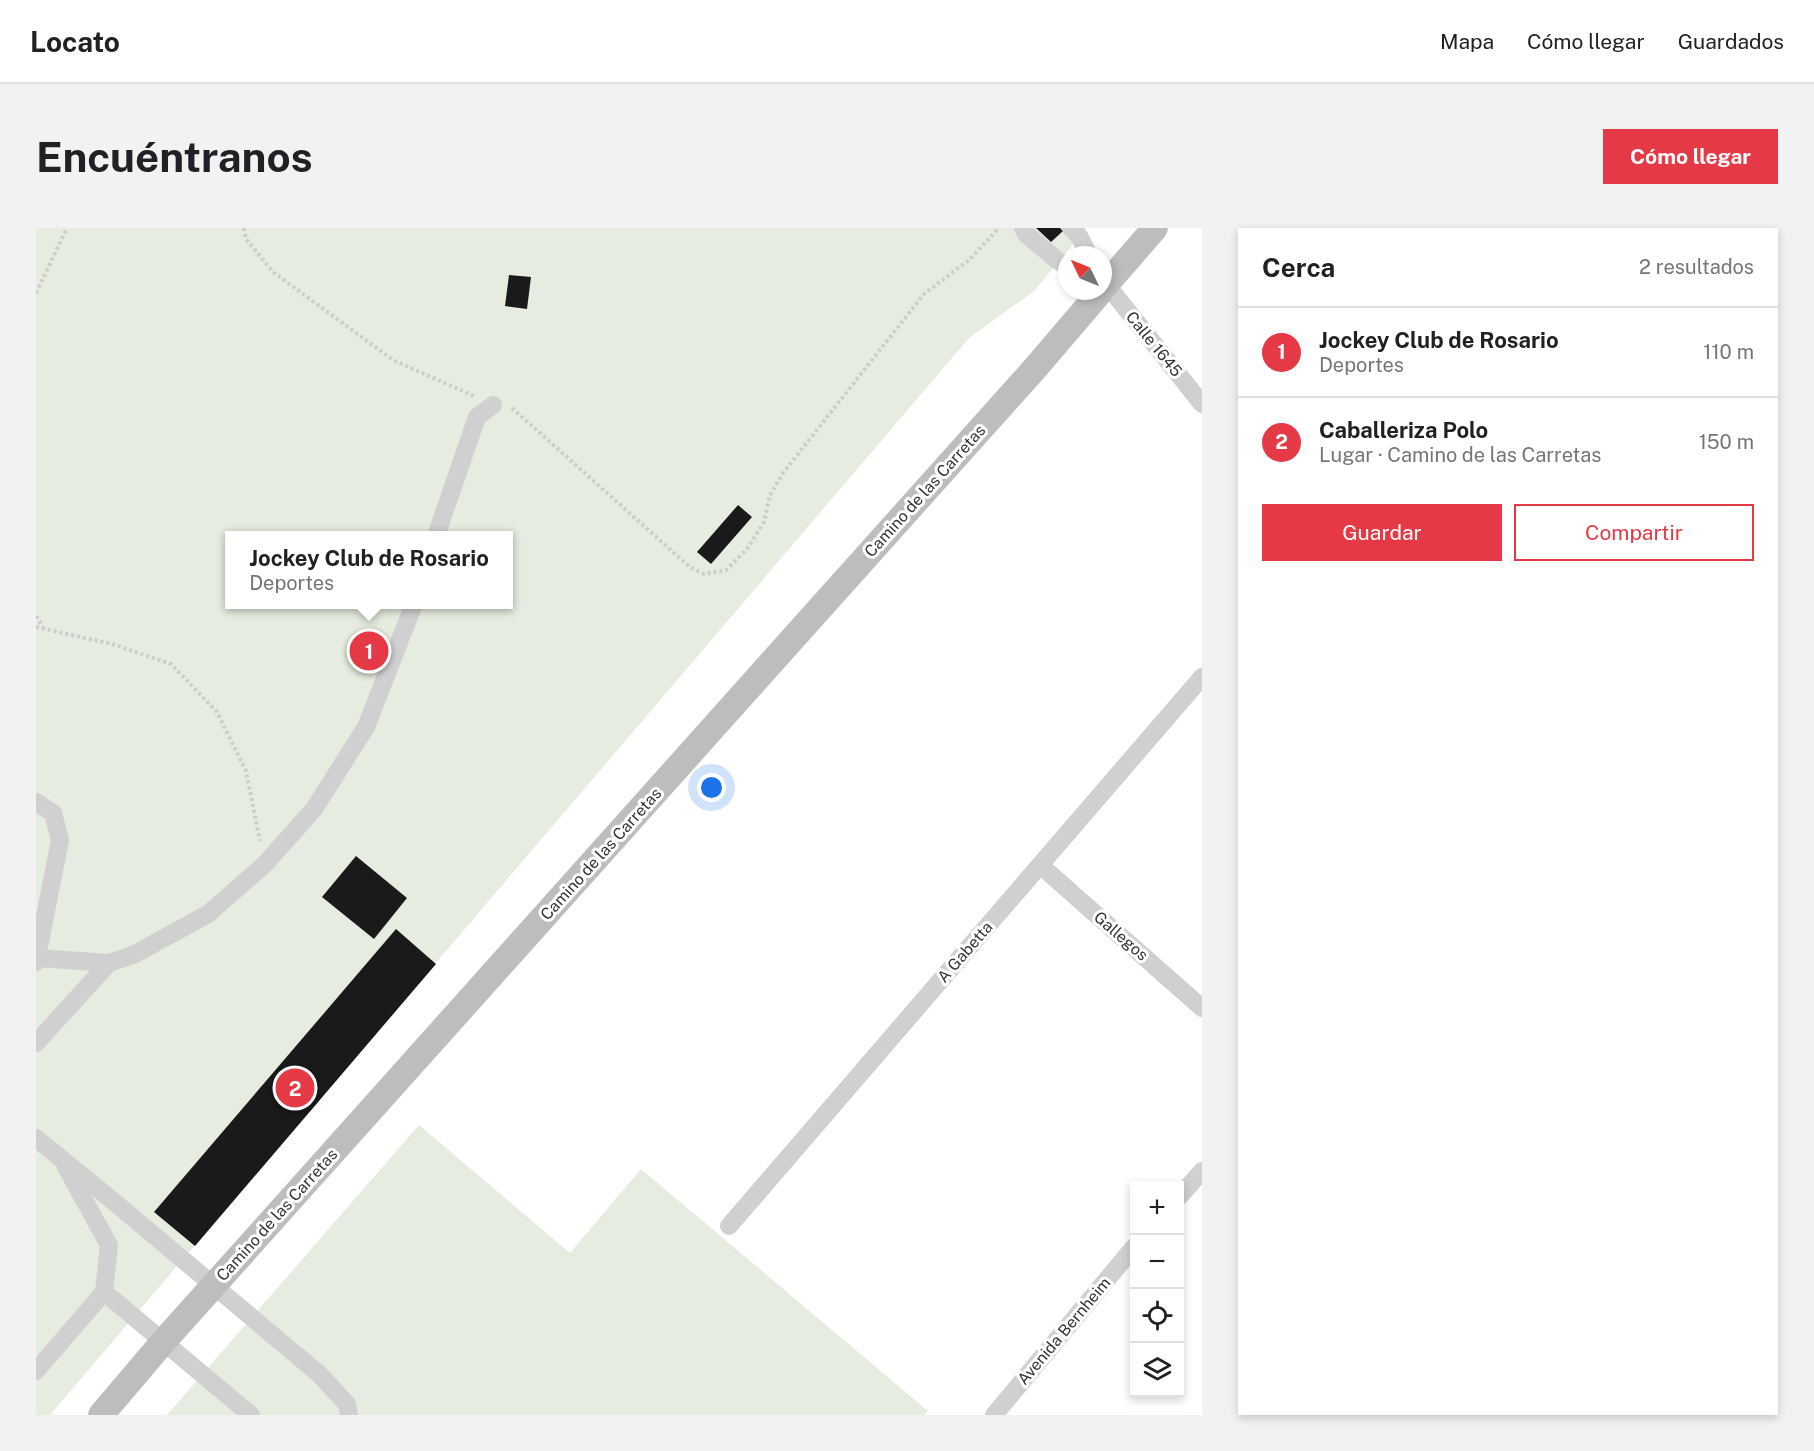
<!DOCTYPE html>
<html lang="es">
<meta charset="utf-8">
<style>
:root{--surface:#fff;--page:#f2f2f2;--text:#202124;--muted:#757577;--line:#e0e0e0;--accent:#e63946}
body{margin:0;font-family:"Public Sans",sans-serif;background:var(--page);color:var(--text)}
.controls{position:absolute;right:18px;bottom:18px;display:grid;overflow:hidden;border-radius:0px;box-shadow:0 3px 9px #0003}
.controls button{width:54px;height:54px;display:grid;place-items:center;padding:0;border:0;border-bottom:2px solid var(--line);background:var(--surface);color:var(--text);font:30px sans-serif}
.compass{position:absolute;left:1022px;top:18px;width:54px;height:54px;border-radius:50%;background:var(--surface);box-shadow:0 3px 9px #0003;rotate:313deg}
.you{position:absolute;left:676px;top:560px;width:21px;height:21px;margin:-15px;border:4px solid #fff;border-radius:50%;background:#1a73e8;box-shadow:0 0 0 9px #1a73e833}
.badge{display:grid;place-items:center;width:39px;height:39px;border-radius:50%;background:var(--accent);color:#fff;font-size:20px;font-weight:700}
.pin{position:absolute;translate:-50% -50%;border:3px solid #fff;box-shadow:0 2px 6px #0006}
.popup{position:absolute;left:189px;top:303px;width:288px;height:78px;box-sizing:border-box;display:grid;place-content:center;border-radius:0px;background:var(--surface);filter:drop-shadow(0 2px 4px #0005);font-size:20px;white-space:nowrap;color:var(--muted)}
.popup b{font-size:22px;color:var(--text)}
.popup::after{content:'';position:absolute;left:50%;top:100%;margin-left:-12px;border:12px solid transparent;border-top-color:var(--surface)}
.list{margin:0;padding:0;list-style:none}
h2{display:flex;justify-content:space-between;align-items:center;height:78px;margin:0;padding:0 24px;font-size:26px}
h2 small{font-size:20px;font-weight:400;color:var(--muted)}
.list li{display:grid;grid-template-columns:39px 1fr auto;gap:18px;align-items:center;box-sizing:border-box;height:90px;padding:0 24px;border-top:2px solid var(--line)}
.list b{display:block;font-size:22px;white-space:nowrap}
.list p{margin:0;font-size:20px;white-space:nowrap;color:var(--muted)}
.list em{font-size:20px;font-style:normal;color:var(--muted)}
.actions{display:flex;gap:12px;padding:18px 24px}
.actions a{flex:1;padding:14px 0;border:2px solid var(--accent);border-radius:0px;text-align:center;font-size:21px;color:var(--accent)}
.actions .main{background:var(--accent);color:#fff}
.icon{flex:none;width:33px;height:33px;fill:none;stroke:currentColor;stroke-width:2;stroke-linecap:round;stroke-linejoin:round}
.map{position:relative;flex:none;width:1166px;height:1187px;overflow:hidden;border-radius:0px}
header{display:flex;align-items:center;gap:36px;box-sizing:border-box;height:84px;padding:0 30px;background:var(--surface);border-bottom:2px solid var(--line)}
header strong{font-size:28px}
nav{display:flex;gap:33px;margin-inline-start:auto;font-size:21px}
.intro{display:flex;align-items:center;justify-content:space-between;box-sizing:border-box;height:144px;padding:0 36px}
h1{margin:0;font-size:42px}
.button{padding:15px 27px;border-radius:0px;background:var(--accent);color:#fff;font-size:21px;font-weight:700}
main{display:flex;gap:36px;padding:0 36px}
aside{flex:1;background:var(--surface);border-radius:0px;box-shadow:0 3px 9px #0003}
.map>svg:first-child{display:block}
.green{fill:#e6ecdf;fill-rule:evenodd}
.building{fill:#1a1a1a}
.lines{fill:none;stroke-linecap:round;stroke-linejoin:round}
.path{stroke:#cdcdcd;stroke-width:4;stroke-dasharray:3 3;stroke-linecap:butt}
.street{stroke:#d0d0d0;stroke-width:18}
.secondary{stroke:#bdbdbd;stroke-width:26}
.labels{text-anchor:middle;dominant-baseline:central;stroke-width:6;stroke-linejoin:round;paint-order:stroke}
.street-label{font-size:16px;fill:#333;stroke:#fff}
</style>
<header>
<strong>Locato</strong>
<nav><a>Mapa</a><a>Cómo llegar</a><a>Guardados</a></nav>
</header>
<div class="intro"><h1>Encuéntranos</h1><a class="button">Cómo llegar</a></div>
<main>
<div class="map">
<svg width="1166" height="1187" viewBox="0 0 1166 1187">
<rect width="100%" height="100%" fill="#fff"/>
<!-- green -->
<path class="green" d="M 0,0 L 1050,0 L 998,63 L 933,110 L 14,1187 L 0,1187 ZM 194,308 L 472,308 L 472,376 L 194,376 Z
M 383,897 L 534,1025 L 605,941 L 892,1183 L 888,1187 L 131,1187 Z"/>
<!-- building -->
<path class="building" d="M 1000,0 L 1024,0 L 1027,3 L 1015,14 Z
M 473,47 L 495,49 L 491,81 L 469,78 Z
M 702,277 L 716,289 L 675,336 L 661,324 Z
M 320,628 L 371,670 L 338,711 L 286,669 Z
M 360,701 L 400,736 L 159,1018 L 118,984 Z"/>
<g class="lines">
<!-- path -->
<path class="path" d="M 208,0 L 210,11 L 237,44 L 357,132 L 438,168
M 0,65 L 31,0
M 476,180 L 654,339 L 668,346 L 690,342 L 711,321 L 728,294 L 734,267 L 747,245 L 888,66 L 933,32 L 963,0
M 0,388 L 7,399
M 0,399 L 76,416 L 135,436 L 181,484 L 210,543 L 224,613"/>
<!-- street -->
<path class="street" d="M 987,0 L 990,6 L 1022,33 L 1031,38
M 1035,0 L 1043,8 L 1053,27
M 1067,52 L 1166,176
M 400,308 L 441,189 L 457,177
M 0,574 L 17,585 L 24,612 L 0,734
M 1004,637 L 1166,780
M 1,730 L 73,735 L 97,727 L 172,686 L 229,636 L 278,581 L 330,499 L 378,376
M 0,815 L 73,735
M 0,910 L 83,978 L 283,1146 L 311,1176 L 313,1187
M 1144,968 L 1166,943
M 693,998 L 1166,449
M 68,1064 L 215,1187
M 0,1143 L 68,1064 L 73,1017 L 30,939
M 958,1187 L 1098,1019"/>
<!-- secondary -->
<path class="secondary" d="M 1067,60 L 1119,0
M 65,1187 L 127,1114 L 1001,138 L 1065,63"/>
</g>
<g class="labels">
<!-- street labels -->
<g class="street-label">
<text transform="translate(1118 116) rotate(51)">Calle 1645</text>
<text transform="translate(889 263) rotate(-48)">Camino de las Carretas</text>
<text transform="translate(565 626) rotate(-48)">Camino de las Carretas</text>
<text transform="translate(1085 708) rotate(41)">Gallegos</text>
<text transform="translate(929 724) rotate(-49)">A Gabetta</text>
<text transform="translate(241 987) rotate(-48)">Camino de las Carretas</text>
<text transform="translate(1028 1103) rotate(-50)">Avenida Bernheim</text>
</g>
</g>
</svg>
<div class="controls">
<button>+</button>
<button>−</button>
<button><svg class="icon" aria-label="locate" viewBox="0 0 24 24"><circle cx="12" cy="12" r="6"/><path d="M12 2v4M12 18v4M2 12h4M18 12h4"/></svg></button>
<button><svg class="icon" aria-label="layers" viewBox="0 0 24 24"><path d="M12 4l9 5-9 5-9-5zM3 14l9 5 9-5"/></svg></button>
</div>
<svg class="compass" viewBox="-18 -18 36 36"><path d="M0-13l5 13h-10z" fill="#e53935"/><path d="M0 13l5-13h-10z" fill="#757577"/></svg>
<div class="you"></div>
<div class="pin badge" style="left:333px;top:423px">1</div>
<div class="popup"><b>Jockey Club de Rosario</b>Deportes</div>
<div class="pin badge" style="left:259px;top:860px">2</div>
</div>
<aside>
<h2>Cerca<small>2 resultados</small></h2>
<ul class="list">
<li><span class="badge">1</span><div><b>Jockey Club de Rosario</b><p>Deportes</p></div><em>110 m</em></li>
<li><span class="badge">2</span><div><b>Caballeriza Polo</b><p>Lugar · Camino de las Carretas</p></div><em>150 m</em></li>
</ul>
<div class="actions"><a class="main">Guardar</a><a>Compartir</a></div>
</aside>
</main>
